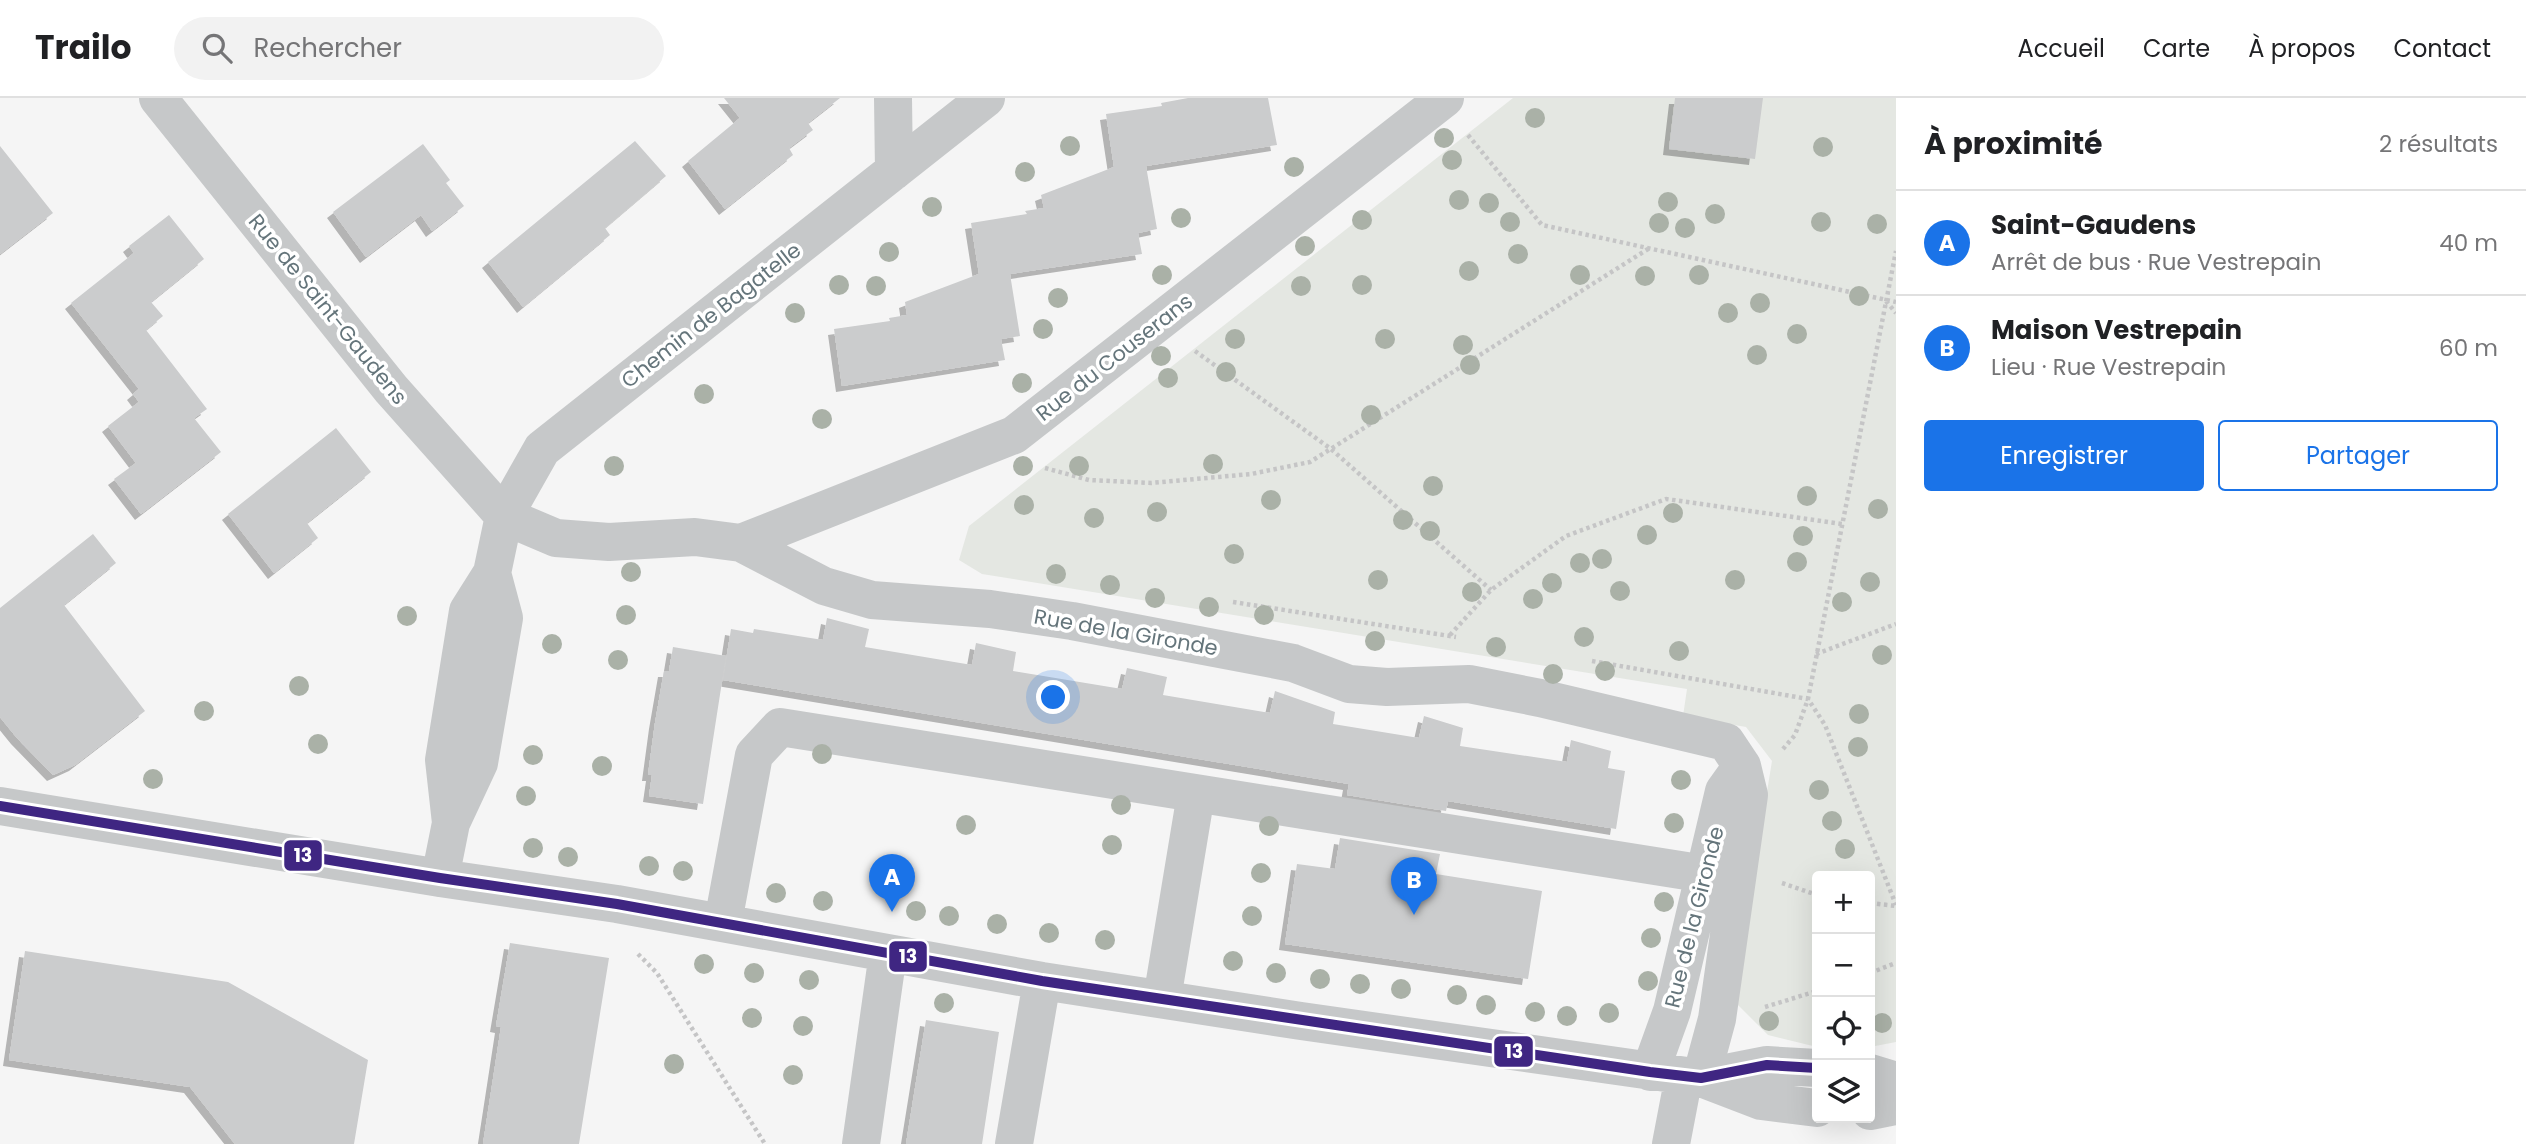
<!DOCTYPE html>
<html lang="fr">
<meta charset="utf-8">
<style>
:root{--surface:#fff;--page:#f2f2f2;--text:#202124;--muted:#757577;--line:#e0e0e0;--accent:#1a73e8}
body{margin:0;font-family:Poppins,sans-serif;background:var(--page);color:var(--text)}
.controls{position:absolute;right:21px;bottom:21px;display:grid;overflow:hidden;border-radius:7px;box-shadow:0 7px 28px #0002}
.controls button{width:63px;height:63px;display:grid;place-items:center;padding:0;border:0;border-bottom:2px solid var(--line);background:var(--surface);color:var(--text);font:35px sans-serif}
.you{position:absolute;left:1054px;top:600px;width:24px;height:24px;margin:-18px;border:5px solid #fff;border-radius:50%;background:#1a73e8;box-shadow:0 0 0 10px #1a73e833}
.badge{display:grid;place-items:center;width:46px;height:46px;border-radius:50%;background:var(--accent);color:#fff;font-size:23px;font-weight:700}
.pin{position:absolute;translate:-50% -58px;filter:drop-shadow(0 2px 4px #0008)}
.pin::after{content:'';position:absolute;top:37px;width:24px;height:21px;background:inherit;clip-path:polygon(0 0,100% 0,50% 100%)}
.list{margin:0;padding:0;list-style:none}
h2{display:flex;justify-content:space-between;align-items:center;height:91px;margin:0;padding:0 28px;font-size:30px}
h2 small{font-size:23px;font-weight:400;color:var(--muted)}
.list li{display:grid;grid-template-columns:46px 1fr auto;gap:21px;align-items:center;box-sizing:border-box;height:105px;padding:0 28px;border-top:2px solid var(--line)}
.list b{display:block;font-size:26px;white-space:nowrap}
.list p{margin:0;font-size:23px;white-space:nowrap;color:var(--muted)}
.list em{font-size:23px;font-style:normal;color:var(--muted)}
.actions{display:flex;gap:14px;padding:21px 28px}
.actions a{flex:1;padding:16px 0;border:2px solid var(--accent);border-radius:7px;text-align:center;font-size:24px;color:var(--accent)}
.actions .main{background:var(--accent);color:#fff}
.icon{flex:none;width:38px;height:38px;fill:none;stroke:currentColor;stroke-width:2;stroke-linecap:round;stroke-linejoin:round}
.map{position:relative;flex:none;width:1896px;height:1046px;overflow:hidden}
header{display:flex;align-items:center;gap:42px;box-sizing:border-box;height:98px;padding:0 35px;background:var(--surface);border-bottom:2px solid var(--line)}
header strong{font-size:33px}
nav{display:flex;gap:38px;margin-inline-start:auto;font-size:24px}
.search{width:490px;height:63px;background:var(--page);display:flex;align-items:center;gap:18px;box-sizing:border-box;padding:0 24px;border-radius:38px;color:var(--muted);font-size:26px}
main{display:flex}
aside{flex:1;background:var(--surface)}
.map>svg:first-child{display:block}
.green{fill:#e4e7e2}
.building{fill:#cbcccd;filter:url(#shadow)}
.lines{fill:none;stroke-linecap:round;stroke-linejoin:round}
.path{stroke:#c5c5c6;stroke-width:4.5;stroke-dasharray:3.5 3.5;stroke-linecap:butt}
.minor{stroke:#c6c8c9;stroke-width:38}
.bus-1-casing{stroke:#fff;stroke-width:16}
.bus-1{stroke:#3f2682;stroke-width:10}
.tree{fill:#aab1a7}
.labels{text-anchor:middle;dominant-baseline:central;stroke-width:7;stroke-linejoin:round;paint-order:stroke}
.street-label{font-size:21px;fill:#65757b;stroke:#fff}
.line-badge{stroke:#fff;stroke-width:2.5}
.badge-label{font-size:19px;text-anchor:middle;font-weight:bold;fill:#fff}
</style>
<header>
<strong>Trailo</strong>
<div class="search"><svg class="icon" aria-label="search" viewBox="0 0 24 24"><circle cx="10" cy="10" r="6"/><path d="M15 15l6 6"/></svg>Rechercher</div>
<nav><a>Accueil</a><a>Carte</a><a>À propos</a><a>Contact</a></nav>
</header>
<main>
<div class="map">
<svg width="1896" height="1046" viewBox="0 0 1896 1046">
<defs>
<filter id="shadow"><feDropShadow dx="-6" dy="6" stdDeviation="0" flood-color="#0004"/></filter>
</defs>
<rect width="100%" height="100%" fill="#f5f5f5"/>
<!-- green -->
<path class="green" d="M 1513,0 L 1896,0 L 1896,944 L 1870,949 L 1870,778 L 1817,778 L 1817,949 L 1768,937 L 1733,902 L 1772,663 L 1746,629 L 1683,618 L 1687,591 L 982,476 L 959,462 L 969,428 Z"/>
<!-- building -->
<path class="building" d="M 724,0 L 840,0 L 808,25 L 813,32 L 789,50 L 793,57 L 725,111 L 688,63 L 740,20 Z
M 1188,0 L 1268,0 L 1277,47 L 1146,68 L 1157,131 L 1138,135 L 1142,156 L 1010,176 L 1020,238 L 1001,241 L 1005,262 L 842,288 L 834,231 L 890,223 L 889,220 L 907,217 L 905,204 L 979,176 L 971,125 L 1027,116 L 1025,113 L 1044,110 L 1041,97 L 1114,69 L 1106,16 L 1162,8 L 1161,5 Z
M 1675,0 L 1763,0 L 1755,61 L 1669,51 Z
M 635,43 L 666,78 L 605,130 L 610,137 L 523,209 L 488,164 Z
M 423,46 L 450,82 L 446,85 L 464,108 L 432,133 L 421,117 L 366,159 L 333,114 Z
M 0,48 L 53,115 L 0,156 Z
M 169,117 L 204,161 L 151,204 L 163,218 L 146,232 L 207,311 L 194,320 L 221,354 L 141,416 L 114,381 L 136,365 L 108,328 L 139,304 L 133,296 L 139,291 L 71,205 L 134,155 L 129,148 Z
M 336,330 L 371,374 L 307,425 L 318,440 L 274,475 L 228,416 Z
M 93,436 L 116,465 L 64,507 L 145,613 L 75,667 L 53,677 L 17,640 L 0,619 L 0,510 Z
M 827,520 L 869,531 L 865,549 L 972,567 L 976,545 L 1016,554 L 1013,573 L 1122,591 L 1127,570 L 1167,579 L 1163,597 L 1270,615 L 1275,593 L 1335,614 L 1333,626 L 1419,640 L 1424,618 L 1463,630 L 1460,648 L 1567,664 L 1571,642 L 1611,653 L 1608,670 L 1625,673 L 1616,731 L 1448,703 L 1446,713 L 1347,697 L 1349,686 L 723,582 L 731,531 L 753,535 L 754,531 L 823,542 Z
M 673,549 L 726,558 L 703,706 L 649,698 L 652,677 L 648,677 L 655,625 L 664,573 L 669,573 Z
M 1340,740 L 1440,756 L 1436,776 L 1542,793 L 1528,881 L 1285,846 L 1297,766 L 1335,771 Z
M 510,845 L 609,860 L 579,1046 L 483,1046 L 501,929 L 496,928 Z
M 25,853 L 228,884 L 368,962 L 354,1046 L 235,1046 L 190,989 L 9,962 Z
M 926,922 L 999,934 L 982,1046 L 906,1046 Z"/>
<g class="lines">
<!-- path -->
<path class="path" d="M 1468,37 L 1542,127 L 1896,204
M 1886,203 L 1896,215
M 1195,253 L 1331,351 L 1491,492
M 1045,370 L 1089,382 L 1151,385 L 1251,376 L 1310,364 L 1648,151
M 1233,504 L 1456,539
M 1450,537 L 1491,492 L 1566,438 L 1666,401 L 1842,426
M 1816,556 L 1896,526
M 1592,563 L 1808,601 L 1825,627 L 1896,807
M 1783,651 L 1795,637 L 1808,601 L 1896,153
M 1782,785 L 1817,797
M 1870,805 L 1896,808
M 638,856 L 657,875 L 765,1046
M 1870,875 L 1896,865
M 1765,909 L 1817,893"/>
<!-- minor -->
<path class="minor" d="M 158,0 L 391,291 L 504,418 L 556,440 L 609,444 L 695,439 L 741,445 L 824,488 L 872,502 L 990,511 L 1072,523 L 1293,565 L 1349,586 L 1387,589 L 1469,586 L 1540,600 L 1726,644 L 1742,668
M 893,0 L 894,73
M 741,445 L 1014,337 L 1445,0
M 0,708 L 440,780 L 617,806 L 1042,883 L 1301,923 L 1701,980 L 1761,1003 L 1817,1010
M 451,725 L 444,662 L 468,513 L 492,475 L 504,418 L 542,351 L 986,0
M 440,780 L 451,725 L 479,665 L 504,520 L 492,475
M 723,824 L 754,657 L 780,629 L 1737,781
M 1162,901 L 1196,696
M 1650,974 L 1672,913 L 1724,693 L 1742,668 L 1749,697 L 1717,921 L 1701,980
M 1870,975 L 1896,983
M 1701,980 L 1767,967 L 1817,970
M 1870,1013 L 1896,1008
M 861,1046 L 888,855
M 1014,1046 L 1042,883
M 1671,1046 L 1684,978"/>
<!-- bus-1 casing -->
<g class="bus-1-casing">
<path id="bus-1" d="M 0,708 L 440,780 L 617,806 L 1042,883 L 1650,974 L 1701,980 L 1767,967 L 1817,970"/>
</g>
<!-- bus-1 -->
<use href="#bus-1" class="bus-1"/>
</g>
<!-- trees -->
<g class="tree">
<circle cx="1535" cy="20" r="10"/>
<circle cx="1444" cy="40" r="10"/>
<circle cx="1070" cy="48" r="10"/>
<circle cx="1823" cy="49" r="10"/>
<circle cx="1452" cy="62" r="10"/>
<circle cx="1294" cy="69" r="10"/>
<circle cx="1025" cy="74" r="10"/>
<circle cx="1459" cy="102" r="10"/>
<circle cx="1668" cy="104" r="10"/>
<circle cx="1489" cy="105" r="10"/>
<circle cx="932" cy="109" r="10"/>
<circle cx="1715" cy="116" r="10"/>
<circle cx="1181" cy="120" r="10"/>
<circle cx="1362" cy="122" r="10"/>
<circle cx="1510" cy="124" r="10"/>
<circle cx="1821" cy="124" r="10"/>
<circle cx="1659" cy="125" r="10"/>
<circle cx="1877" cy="126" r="10"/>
<circle cx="1685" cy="130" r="10"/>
<circle cx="1305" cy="148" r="10"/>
<circle cx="889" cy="154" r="10"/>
<circle cx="1518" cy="156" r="10"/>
<circle cx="1469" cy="173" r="10"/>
<circle cx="1162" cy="177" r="10"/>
<circle cx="1580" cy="177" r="10"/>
<circle cx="1699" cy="177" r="10"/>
<circle cx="1645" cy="178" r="10"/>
<circle cx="839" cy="187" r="10"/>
<circle cx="1362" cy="187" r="10"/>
<circle cx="876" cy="188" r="10"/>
<circle cx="1301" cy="188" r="10"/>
<circle cx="1859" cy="198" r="10"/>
<circle cx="1058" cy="200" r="10"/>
<circle cx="1760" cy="205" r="10"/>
<circle cx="795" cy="215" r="10"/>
<circle cx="1728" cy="215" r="10"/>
<circle cx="1043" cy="231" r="10"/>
<circle cx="1797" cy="236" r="10"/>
<circle cx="1235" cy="241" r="10"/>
<circle cx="1385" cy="241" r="10"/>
<circle cx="1463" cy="247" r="10"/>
<circle cx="1757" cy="257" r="10"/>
<circle cx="1161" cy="258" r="10"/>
<circle cx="1470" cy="267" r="10"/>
<circle cx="1226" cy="274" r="10"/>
<circle cx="1168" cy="280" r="10"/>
<circle cx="1022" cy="285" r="10"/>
<circle cx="704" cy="296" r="10"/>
<circle cx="1371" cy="317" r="10"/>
<circle cx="822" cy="321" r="10"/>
<circle cx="1213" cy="366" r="10"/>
<circle cx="614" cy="368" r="10"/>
<circle cx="1023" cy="368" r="10"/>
<circle cx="1079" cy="368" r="10"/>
<circle cx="1433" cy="388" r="10"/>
<circle cx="1807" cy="398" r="10"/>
<circle cx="1271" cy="402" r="10"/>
<circle cx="1024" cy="407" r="10"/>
<circle cx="1878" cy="411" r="10"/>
<circle cx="1157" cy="414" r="10"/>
<circle cx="1673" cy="415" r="10"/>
<circle cx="1094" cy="420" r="10"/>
<circle cx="1403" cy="422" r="10"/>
<circle cx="1430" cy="433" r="10"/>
<circle cx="1647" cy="437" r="10"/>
<circle cx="1803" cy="438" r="10"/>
<circle cx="1234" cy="456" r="10"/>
<circle cx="1602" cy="461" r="10"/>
<circle cx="1797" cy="464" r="10"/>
<circle cx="1580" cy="465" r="10"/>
<circle cx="631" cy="474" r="10"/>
<circle cx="1056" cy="476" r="10"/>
<circle cx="1378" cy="482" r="10"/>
<circle cx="1735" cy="482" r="10"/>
<circle cx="1870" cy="484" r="10"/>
<circle cx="1552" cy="485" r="10"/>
<circle cx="1110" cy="487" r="10"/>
<circle cx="1620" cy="493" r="10"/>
<circle cx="1472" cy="494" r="10"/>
<circle cx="1155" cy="500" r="10"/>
<circle cx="1533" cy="501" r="10"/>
<circle cx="1842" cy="504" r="10"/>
<circle cx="1209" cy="509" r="10"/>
<circle cx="626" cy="517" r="10"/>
<circle cx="1264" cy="517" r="10"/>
<circle cx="407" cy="518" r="10"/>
<circle cx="1584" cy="539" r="10"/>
<circle cx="1375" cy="543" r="10"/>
<circle cx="552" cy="546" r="10"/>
<circle cx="1496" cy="549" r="10"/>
<circle cx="1679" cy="553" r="10"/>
<circle cx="1882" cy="557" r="10"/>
<circle cx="618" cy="562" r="10"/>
<circle cx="1605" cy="573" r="10"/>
<circle cx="1553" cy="576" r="10"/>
<circle cx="299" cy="588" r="10"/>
<circle cx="204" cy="613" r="10"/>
<circle cx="1859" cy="616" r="10"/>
<circle cx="318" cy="646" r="10"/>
<circle cx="1858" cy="649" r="10"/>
<circle cx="822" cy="656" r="10"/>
<circle cx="533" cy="657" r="10"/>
<circle cx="602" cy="668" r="10"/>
<circle cx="153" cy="681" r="10"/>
<circle cx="1681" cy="682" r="10"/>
<circle cx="1819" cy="692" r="10"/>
<circle cx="526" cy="698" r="10"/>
<circle cx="1121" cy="707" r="10"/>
<circle cx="1832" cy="723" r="10"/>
<circle cx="1674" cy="725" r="10"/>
<circle cx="966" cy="727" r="10"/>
<circle cx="1269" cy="728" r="10"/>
<circle cx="1112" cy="747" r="10"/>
<circle cx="533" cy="750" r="10"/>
<circle cx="1845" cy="751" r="10"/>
<circle cx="568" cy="759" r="10"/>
<circle cx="649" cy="768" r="10"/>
<circle cx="683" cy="773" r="10"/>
<circle cx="1261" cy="775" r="10"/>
<circle cx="776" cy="795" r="10"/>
<circle cx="823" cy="803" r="10"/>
<circle cx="1664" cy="804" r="10"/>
<circle cx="916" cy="813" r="10"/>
<circle cx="949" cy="818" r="10"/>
<circle cx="1252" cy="818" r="10"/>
<circle cx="997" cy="826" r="10"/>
<circle cx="1049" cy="835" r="10"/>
<circle cx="1651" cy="840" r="10"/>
<circle cx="1105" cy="842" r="10"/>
<circle cx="1233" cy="863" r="10"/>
<circle cx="704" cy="866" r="10"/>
<circle cx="754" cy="875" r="10"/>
<circle cx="1276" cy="875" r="10"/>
<circle cx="1320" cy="881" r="10"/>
<circle cx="809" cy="882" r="10"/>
<circle cx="1648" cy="883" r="10"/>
<circle cx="1360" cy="886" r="10"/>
<circle cx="1401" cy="891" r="10"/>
<circle cx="1457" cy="897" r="10"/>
<circle cx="944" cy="905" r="10"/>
<circle cx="1486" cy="907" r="10"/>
<circle cx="1535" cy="914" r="10"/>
<circle cx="1609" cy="915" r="10"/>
<circle cx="1567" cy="918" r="10"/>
<circle cx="752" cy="920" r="10"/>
<circle cx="1769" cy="923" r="10"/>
<circle cx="1882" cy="925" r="10"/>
<circle cx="803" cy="928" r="10"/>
<circle cx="674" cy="966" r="10"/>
<circle cx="793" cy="977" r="10"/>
</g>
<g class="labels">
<!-- street labels -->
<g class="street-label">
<text transform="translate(328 211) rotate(51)">Rue de Saint-Gaudens</text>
<text transform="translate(711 217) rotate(-38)">Chemin de Bagatelle</text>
<text transform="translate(1114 259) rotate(-38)">Rue du Couserans</text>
<text transform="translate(1126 534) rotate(10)">Rue de la Gironde</text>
<text transform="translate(1694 819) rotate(-76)">Rue de la Gironde</text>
</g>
</g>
<g class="line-badge">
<rect x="283" y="741" width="40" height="33" rx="7" fill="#3f2682"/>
<rect x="888" y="842" width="40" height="33" rx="7" fill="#3f2682"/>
<rect x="1493" y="937" width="41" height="33" rx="7" fill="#3f2682"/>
</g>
<g class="badge-label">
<text x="303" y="764">13</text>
<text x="908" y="865">13</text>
<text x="1514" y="960">13</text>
</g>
</svg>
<div class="controls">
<button>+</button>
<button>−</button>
<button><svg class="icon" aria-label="locate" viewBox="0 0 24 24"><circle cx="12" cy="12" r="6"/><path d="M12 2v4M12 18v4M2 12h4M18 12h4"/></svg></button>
<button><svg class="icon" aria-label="layers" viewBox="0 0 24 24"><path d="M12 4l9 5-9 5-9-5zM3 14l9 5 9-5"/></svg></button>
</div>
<div class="you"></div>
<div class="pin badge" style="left:892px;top:814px">A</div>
<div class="pin badge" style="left:1414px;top:817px">B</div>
</div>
<aside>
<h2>À proximité<small>2 résultats</small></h2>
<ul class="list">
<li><span class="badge">A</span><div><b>Saint-Gaudens</b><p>Arrêt de bus · Rue Vestrepain</p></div><em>40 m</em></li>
<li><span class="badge">B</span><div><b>Maison Vestrepain</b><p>Lieu · Rue Vestrepain</p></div><em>60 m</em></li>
</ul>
<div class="actions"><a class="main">Enregistrer</a><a>Partager</a></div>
</aside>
</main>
